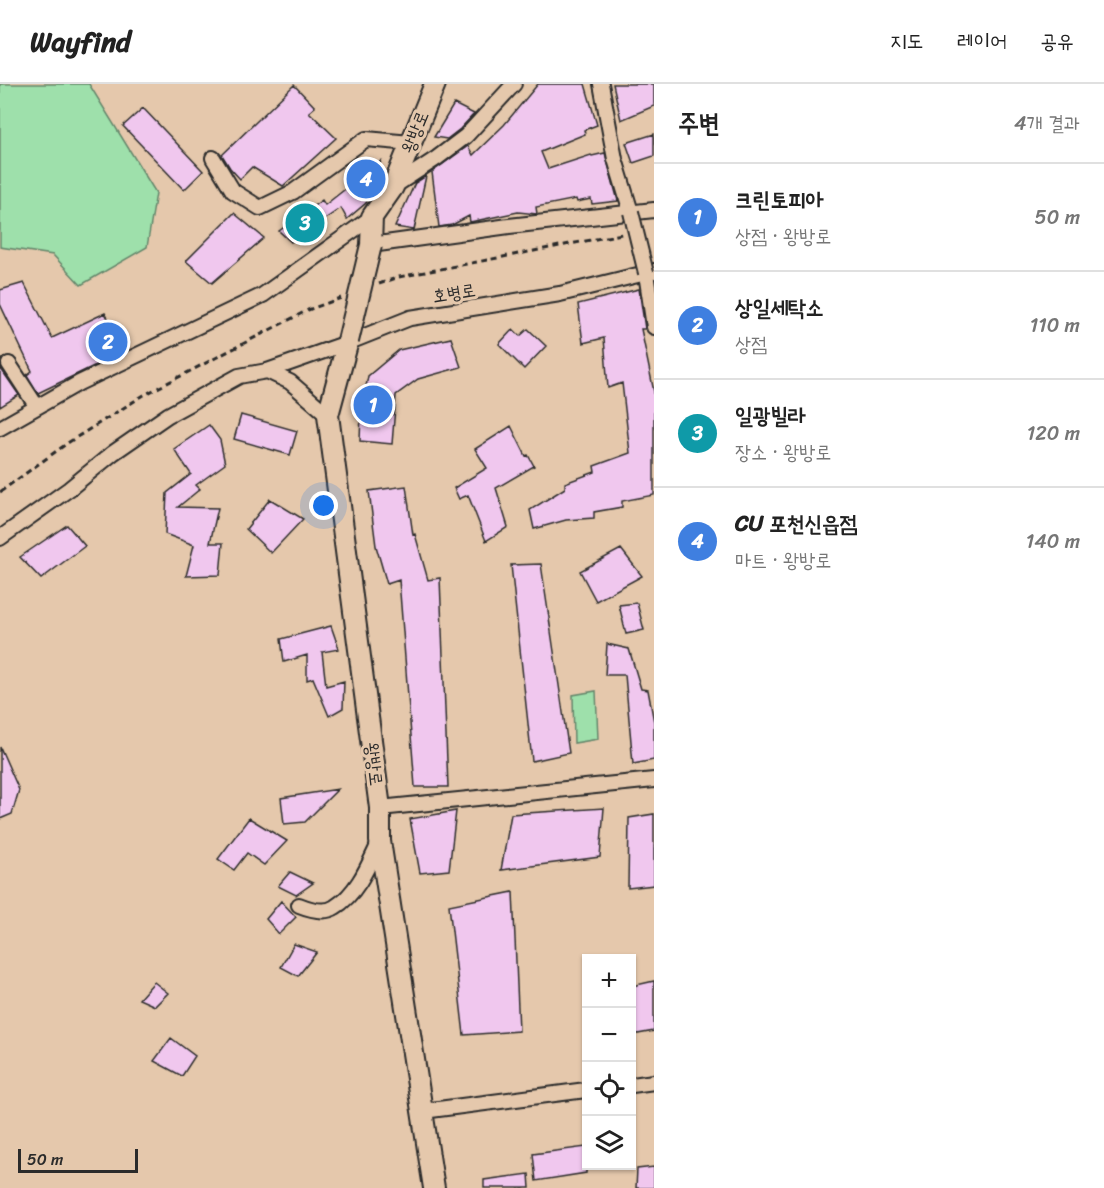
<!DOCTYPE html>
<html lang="ko">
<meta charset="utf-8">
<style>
:root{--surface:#fff;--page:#f2f2f2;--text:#222;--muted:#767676;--line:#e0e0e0;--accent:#2b2b2b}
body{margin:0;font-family:Sriracha,"Poor Story",sans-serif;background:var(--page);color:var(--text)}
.controls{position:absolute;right:18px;bottom:18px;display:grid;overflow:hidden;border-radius:0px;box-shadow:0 2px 4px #0004}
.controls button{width:54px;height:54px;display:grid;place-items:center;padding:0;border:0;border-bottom:2px solid var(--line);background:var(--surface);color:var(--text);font:30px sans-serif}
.scale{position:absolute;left:18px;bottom:15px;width:120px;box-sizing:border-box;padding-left:6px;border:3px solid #2b2b2b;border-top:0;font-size:16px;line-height:21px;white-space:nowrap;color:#2b2b2b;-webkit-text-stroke:4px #e5c8ac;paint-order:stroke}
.you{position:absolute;left:324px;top:422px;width:21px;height:21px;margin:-15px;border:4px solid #fff;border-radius:50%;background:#1a73e8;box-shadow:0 0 0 9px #1a73e833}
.badge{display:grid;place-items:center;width:39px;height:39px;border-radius:50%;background:var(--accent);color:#fff;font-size:20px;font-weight:700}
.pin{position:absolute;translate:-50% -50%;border:3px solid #fff;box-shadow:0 2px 6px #0006}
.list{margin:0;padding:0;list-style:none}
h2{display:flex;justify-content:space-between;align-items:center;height:78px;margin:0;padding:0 24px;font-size:26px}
h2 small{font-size:20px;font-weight:400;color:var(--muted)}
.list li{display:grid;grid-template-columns:39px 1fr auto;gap:18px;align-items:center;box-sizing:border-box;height:108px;padding:0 24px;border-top:2px solid var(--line)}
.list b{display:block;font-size:22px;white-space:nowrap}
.list p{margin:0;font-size:20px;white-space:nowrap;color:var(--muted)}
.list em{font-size:20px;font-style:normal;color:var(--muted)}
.icon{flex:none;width:33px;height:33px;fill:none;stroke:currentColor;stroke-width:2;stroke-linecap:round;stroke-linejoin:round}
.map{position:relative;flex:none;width:654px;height:1104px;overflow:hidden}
header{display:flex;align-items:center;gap:36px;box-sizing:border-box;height:84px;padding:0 30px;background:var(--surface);border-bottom:2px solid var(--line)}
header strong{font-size:28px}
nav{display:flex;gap:33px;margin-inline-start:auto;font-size:21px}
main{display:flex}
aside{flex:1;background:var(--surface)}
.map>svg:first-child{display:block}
.green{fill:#9ee0ab;stroke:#64866b;stroke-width:1.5}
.building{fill:#f0c7ee;stroke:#2b2b2b;stroke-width:1.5}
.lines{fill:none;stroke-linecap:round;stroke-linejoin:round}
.minor-casing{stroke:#2b2b2b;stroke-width:18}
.secondary-casing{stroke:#2b2b2b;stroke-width:24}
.path{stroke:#2b2b2b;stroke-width:3;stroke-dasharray:6 4.5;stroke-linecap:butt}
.minor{stroke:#e5c8ac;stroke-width:14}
.secondary{stroke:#e5c8ac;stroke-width:20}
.minor-bridge-casing{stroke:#2b2b2b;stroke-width:18;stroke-linecap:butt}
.secondary-bridge-casing{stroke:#2b2b2b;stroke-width:24;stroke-linecap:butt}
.minor-bridge{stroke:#e5c8ac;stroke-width:14}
.secondary-bridge{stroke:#e5c8ac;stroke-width:20}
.labels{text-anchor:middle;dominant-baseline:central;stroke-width:6;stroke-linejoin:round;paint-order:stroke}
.street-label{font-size:18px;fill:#2b2b2b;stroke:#e5c8ac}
</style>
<header>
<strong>Wayfind</strong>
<nav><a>지도</a><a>레이어</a><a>공유</a></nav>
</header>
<main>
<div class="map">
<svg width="654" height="1104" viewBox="0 0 654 1104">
<rect width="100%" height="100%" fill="#e5c8ac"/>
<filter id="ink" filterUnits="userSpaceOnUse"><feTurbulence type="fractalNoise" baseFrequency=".0167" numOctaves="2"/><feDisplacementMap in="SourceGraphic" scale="12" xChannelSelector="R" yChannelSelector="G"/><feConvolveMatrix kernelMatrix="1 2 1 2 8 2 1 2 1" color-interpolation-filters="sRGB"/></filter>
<g filter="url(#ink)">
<!-- green -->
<path class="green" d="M 0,0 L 89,0 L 156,109 L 147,163 L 81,201 L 53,171 L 0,163 Z
M 596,607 L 598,655 L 574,659 L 573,611 Z"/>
<!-- building -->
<path class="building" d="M 538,0 L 585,0 L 597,41 L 584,46 L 585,50 L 541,68 L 548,85 L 591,71 L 592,72 L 605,69 L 618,117 L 592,120 L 591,115 L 577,118 L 576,115 L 536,123 L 537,130 L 518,128 L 470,138 L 469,132 L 452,141 L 439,143 L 432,88 L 468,62 L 473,71 L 504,41 Z
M 613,0 L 654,0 L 654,22 L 621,36 Z
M 294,1 L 315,23 L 309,28 L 336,54 L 283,102 L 252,83 L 240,95 L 230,84 L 222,71 Z
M 454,20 L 474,30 L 460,45 L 447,55 L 434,53 Z
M 143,24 L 203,87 L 184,106 L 123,42 Z
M 654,50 L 654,72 L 633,79 L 626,59 Z
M 381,77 L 366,119 L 347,135 L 341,124 L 291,158 L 279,147 L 322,116 L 325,121 Z
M 426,92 L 414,146 L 395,143 L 415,99 Z
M 234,129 L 264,154 L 212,199 L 186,177 Z
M 24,199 L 52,254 L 105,229 L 127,266 L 38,309 L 27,291 L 32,287 L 0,220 L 0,206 Z
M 639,205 L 645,245 L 641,245 L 654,308 L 654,411 L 622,417 L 622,423 L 594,428 L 594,434 L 566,436 L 534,445 L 530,426 L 565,404 L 565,399 L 595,388 L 594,382 L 630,369 L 622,299 L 608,304 L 604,254 L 583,259 L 578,220 Z
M 513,245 L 520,252 L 528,245 L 546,262 L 524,285 L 499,260 Z
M 451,254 L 461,283 L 418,295 L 396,311 L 392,360 L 360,357 L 361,329 L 368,292 L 399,266 Z
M 0,279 L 1,285 L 19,311 L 0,323 Z
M 241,331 L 297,347 L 290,371 L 234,355 Z
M 209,341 L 220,356 L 225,380 L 196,401 L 200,405 L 178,423 L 218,424 L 210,459 L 223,459 L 220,491 L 186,492 L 194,461 L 165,450 L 167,409 L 191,390 L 174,365 Z
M 511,342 L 526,372 L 528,371 L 534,382 L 496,404 L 508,443 L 486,457 L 468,411 L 459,415 L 454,404 L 487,384 L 475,365 Z
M 406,402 L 413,451 L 415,450 L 428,496 L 440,494 L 448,703 L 415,703 L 399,496 L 387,500 L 376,462 L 369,407 Z
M 270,415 L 303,435 L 271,469 L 246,445 Z
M 67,441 L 85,462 L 41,495 L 20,473 Z
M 621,465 L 642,492 L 596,517 L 580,487 Z
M 541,480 L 569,669 L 532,677 L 511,481 Z
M 637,519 L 644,546 L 626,550 L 619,521 Z
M 331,542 L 339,565 L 322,568 L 326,602 L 344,597 L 343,624 L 329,632 L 313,594 L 307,596 L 307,571 L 284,578 L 281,555 Z
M 607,560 L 629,565 L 641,605 L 648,606 L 654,638 L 654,676 L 633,680 L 625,591 L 605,591 Z
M 0,663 L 19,706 L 12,730 L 0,735 Z
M 338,705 L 305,738 L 284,740 L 281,714 Z
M 604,724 L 600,773 L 501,786 L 511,730 Z
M 456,727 L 449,786 L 420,789 L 410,735 Z
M 654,730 L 654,801 L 628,804 L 629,734 Z
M 249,734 L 287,757 L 264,781 L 247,769 L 234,786 L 218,775 Z
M 290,788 L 313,799 L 296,811 L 278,802 Z
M 513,808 L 519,947 L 464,951 L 449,821 Z
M 281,817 L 296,833 L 279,850 L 266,835 Z
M 294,860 L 317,868 L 298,892 L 281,883 Z
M 654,897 L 654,947 L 632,951 L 632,902 Z
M 154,898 L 168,909 L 155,922 L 139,915 Z
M 171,954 L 195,972 L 182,992 L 154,977 Z
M 586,1063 L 586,1089 L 536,1097 L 533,1070 Z
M 654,1083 L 654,1104 L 636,1104 L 637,1085 Z
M 529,1090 L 530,1104 L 484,1104 L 484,1096 Z"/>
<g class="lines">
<!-- minor casing -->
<g class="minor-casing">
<path id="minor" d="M 601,0 L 615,75 L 631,128
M 213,74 L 233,107 L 260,124 L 293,108 L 366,55 L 411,59
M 393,103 L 437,74 L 466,52 L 514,0
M 371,161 L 509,142 L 654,126
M 646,189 L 654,243
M 9,280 L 37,323
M 267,287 L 347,259 L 410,234 L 560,210 L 654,187
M 0,344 L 79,299 L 263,211 L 372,133
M 0,454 L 69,405 L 113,369 L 168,331 L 239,292 L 267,287 L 290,298 L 328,331
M 380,724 L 654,696
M 299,821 C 309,825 325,830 335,823 C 358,809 369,780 380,757
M 632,1001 L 654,998
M 423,1027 L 586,1006"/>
</g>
<!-- secondary casing -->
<g class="secondary-casing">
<path id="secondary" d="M 371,161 L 372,133 L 393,103 L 435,0
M 348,257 L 328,331 L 380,724 L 380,757 L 434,1104"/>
</g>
<!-- path -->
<path class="path" d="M 379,200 L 399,193 L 622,150
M 0,408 L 69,358 L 144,311 L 308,226 L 341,214"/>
<!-- minor -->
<use href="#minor" class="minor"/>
<!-- secondary -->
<use href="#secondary" class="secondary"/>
<!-- minor-bridge casing -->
<g class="minor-bridge-casing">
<path id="minor-bridge" d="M 631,128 L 646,189"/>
</g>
<!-- secondary-bridge casing -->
<g class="secondary-bridge-casing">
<path id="secondary-bridge" d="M 348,257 L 371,161"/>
</g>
<!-- minor-bridge -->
<use href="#minor-bridge" class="minor-bridge"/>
<!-- secondary-bridge -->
<use href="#secondary-bridge" class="secondary-bridge"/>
</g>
</g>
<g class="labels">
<!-- street labels -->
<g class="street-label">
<text transform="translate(415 48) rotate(-68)">왕방로</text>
<text transform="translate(454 209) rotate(-9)">호병로</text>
<text transform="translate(374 680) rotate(83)">왕방로</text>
</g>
</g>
</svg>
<div class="controls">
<button>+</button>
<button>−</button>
<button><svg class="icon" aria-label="locate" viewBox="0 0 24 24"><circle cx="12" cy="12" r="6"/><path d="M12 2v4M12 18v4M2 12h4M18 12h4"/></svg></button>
<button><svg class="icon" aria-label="layers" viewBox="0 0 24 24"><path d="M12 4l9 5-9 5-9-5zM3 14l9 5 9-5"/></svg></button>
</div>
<div class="scale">50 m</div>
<div class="you"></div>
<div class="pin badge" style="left:373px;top:321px;background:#3f7fe0">1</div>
<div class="pin badge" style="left:108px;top:258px;background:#3f7fe0">2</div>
<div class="pin badge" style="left:305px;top:139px;background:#0f9aa8">3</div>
<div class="pin badge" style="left:366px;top:95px;background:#3f7fe0">4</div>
</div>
<aside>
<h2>주변<small>4개 결과</small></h2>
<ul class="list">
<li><span class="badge" style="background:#3f7fe0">1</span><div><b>크린토피아</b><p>상점 · 왕방로</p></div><em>50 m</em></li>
<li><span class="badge" style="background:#3f7fe0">2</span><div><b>상일세탁소</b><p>상점</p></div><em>110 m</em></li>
<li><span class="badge" style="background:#0f9aa8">3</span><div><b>일광빌라</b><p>장소 · 왕방로</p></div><em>120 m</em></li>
<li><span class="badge" style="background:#3f7fe0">4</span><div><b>CU 포천신읍점</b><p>마트 · 왕방로</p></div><em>140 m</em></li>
</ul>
</aside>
</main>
